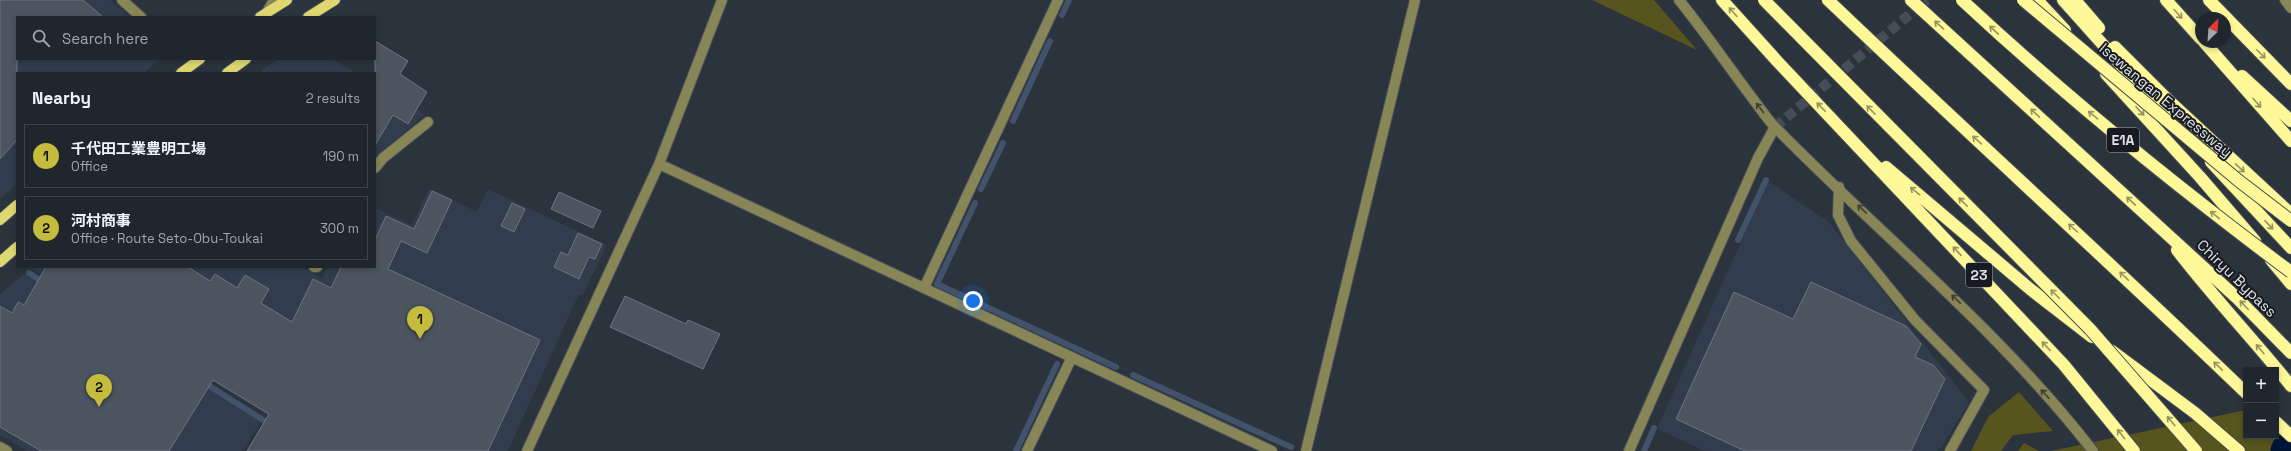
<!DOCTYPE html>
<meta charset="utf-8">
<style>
:root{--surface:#20262e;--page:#2d323a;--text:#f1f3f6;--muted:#a2a5aa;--line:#3d434a;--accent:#c5bc3d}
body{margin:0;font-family:"Space Grotesk","Noto Sans JP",sans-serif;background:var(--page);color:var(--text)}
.controls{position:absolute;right:12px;bottom:12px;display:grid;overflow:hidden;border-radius:0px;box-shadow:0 2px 6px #0003}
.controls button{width:36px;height:36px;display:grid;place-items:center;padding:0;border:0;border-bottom:1px solid var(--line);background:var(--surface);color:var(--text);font:20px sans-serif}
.compass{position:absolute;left:2195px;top:12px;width:36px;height:36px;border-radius:50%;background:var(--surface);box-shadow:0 2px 6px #0003;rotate:25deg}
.you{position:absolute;left:973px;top:301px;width:14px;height:14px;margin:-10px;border:3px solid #fff;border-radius:50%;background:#1a73e8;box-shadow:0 0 0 6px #1a73e833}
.badge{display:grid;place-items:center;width:26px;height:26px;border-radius:50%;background:var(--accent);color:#111;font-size:13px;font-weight:700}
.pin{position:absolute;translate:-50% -33px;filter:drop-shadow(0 1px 2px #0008)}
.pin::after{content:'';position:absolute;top:21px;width:14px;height:12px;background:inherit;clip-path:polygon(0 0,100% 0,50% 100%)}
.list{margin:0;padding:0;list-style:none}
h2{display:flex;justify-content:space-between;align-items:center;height:52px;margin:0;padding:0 16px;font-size:17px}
h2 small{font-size:13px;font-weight:400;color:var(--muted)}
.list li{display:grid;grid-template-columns:26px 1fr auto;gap:12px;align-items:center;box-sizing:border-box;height:64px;margin:0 8px 8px;padding:0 8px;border:1px solid var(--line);border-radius:0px}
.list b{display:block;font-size:15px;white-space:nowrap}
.list p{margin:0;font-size:13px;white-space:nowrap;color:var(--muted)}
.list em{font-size:13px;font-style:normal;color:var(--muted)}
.icon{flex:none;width:22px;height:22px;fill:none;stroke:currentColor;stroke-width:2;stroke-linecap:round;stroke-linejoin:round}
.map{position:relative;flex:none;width:2291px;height:451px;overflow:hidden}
.search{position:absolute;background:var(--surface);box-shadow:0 2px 6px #0003;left:16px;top:16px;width:360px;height:44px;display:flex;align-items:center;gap:10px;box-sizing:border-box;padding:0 14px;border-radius:0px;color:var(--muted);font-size:15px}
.panel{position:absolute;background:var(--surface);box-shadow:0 2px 6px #0003;left:16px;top:72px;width:360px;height:196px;border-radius:0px}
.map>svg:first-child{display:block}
.built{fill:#313c4c}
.green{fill:#58541e}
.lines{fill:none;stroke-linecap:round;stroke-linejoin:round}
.stream{stroke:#42526b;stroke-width:6}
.river{stroke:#001535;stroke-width:35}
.building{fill:#4c545f;stroke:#6c7581}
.minor-tunnel{stroke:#464d57;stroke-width:10;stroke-dasharray:10 5;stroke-linecap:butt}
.minor-casing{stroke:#474f58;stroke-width:12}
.major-casing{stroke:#474f58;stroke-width:12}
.highway-casing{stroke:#474f58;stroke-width:14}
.minor{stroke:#888556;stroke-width:10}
.major{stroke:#dfd871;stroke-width:10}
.highway{stroke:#fef898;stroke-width:12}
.highway-bridge-casing{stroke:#474f58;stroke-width:14;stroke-linecap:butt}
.highway-bridge{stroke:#fef898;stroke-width:12}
.oneway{stroke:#969462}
.oneway2{stroke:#3f3f32}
.labels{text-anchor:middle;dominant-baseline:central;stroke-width:4;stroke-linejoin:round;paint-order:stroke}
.shield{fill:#171a1f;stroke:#a1a5ac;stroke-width:1}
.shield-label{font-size:14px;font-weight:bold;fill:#dce1e8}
.street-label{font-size:15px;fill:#dce1e8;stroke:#171a1f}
</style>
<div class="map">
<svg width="2291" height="451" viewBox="0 0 2291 451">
<rect width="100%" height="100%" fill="#2b333d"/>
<!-- built -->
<path class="built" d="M 0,0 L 110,0 L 130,17 L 17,17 L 17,59 L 160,59 L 144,73 L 17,73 L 17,184 L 0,199 Z
M 279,59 L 332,59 L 356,73 L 261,73 L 263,69 Z
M 375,84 L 425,114 L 383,151 L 375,161 Z
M 1768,181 L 1829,222 L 1969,402 L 1942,447 L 1937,451 L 1705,451 L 1657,429 Z
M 429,189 L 477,212 L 488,189 L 607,245 L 583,295 L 579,294 L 508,451 L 308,451 L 261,411 L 30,268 L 303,267 L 322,279 L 327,267 L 375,267 L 375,208 L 412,225 Z
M 24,274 L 261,421 L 243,451 L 27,451 L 0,435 L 0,294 Z"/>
<!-- green -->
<path class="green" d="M 1592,0 L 1654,0 L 1697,50 Z
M 2019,392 L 2053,431 L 2013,435 L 2001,451 L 1971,451 L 1988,417 Z
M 2246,410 L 2246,436 L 2276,436 L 2276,434 L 2285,444 L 2275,451 L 2051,451 Z
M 2024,443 L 2039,451 L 2018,451 Z"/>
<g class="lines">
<!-- stream -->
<path class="stream" d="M 1062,15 L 1069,0
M 1013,121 L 1050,41
M 981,189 L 1003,143
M 975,203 L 937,284 L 1116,367
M 1738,240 L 1766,180
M 29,273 L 44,283
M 1133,375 L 1291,447
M 203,382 L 271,425
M 1016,451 L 1057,364
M 1644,451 L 1654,428"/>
<!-- river -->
<path class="river" d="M 2288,451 L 2291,449"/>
</g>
<!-- building -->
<path class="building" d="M 0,0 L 83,0 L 103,17 L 17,17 L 17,140 L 0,159 Z
M 375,41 L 408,61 L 400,74 L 427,92 L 408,124 L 393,115 L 375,145 Z
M 432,191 L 452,200 L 427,253 L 401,241 L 388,269 L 540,340 L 488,451 L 247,451 L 269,414 L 213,380 L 169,451 L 41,451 L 0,427 L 0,306 L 12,313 L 18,302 L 24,305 L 46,267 L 188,267 L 210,281 L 215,274 L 237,288 L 245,275 L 269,289 L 261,303 L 292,322 L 313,279 L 331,288 L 341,267 L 375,267 L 375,240 L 386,216 L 414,229 Z
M 559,192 L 601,211 L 593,228 L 551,209 Z
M 512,203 L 525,209 L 514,232 L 501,226 Z
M 578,233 L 602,244 L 595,259 L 589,257 L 579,279 L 554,267 L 561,252 L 568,255 Z
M 1811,282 L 1906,326 L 1921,344 L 1915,357 L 1933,365 L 1945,379 L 1911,451 L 1745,451 L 1676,419 L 1734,292 L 1793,319 Z
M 625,296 L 686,324 L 688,320 L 720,334 L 703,369 L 610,327 Z"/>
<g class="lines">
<!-- minor-tunnel -->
<path class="minor-tunnel" d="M 1775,127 L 1927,0"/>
<!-- minor casing -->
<g class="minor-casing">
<path id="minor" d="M 122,0 L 141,17
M 1679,0 C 1705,32 1728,66 1753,99 C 1760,108 1767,119 1776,128 C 1882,236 2000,331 2093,451
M 2285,0 L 2291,8
M 267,12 L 274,0
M 659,164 L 1272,451
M 375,168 L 383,158 L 428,122
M 1839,187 L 1838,215 L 1851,241 L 1915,320 L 1984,390 L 1950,451
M 314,267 L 317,267
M 924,288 L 1058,0
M 0,447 L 7,451
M 527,451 L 659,164 L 722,0
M 1027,451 L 1072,357
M 1306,451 L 1415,0
M 1629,451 L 1758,158 L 1775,127"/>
</g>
<!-- major casing -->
<g class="major-casing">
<path id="major" d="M 260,17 L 287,0
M 308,17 L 335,0
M 181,73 L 200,59
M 227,73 L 246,59
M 0,220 L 17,205
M 0,262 L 17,247"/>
</g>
<!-- highway casing -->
<g class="highway-casing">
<path id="highway" d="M 1722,0 L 1777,61 L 2064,365 L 2134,451
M 1828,0 C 1966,132 2108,260 2246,393
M 1911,0 L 2237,298 L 2291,353
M 2037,0 L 2065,30
M 2063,0 L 2165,114
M 2075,0 L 2099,28
M 2166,0 L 2201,39
M 2209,0 L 2291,84
M 2204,42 L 2291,141
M 2115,47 L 2168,100 L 2291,214
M 2106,74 L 2200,177 L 2255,241
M 2242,76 L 2291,121
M 2211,162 L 2291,248
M 1886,167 L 2030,289 L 2092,337
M 2177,250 C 2213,297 2254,340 2291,386
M 2271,260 L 2291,284
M 2112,351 L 2195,413 L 2239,451
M 2276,422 L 2291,436"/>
</g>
<!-- minor -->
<use href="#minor" class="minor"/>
<!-- major -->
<use href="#major" class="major"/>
<!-- highway -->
<use href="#highway" class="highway"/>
<!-- highway-bridge casing -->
<g class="highway-bridge-casing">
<path id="highway-bridge" d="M 1764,0 L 2090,329 L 2196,451
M 1962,0 C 2066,97 2177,187 2291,272
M 2023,0 L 2239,181 L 2291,221"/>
</g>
<!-- highway-bridge -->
<use href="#highway-bridge" class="highway-bridge"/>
</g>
<!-- one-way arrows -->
<defs><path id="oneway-shaft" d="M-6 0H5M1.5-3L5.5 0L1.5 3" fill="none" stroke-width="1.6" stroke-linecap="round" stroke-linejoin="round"/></defs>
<g class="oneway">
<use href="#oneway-shaft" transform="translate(1733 12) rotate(-132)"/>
<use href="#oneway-shaft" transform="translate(2178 14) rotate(48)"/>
<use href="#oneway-shaft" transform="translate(1939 25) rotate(-139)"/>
<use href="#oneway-shaft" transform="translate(1994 30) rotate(-137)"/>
<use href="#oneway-shaft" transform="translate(2261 54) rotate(45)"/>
<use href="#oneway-shaft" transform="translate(2257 103) rotate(49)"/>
<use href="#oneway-shaft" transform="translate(1821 107) rotate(-134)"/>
<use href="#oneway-shaft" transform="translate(1871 110) rotate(-135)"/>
<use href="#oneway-shaft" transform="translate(2140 111) rotate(47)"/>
<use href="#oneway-shaft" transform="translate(2035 113) rotate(-137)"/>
<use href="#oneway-shaft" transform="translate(2093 115) rotate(-140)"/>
<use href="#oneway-shaft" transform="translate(1977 140) rotate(-138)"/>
<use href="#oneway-shaft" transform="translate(2240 168) rotate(43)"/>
<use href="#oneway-shaft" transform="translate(1915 191) rotate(-141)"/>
<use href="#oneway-shaft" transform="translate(2131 201) rotate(-137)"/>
<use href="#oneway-shaft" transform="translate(1963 202) rotate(-134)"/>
<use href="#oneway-shaft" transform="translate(2215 215) rotate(-141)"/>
<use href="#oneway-shaft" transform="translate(2269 225) rotate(47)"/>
<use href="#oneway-shaft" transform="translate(2073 228) rotate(-138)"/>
<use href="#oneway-shaft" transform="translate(1957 251) rotate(-133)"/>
<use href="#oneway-shaft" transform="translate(2124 276) rotate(-136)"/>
<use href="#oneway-shaft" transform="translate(2055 294) rotate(-135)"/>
<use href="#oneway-shaft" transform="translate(2244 305) rotate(-134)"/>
<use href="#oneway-shaft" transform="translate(2046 346) rotate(-133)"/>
<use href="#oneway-shaft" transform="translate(2260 349) rotate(-130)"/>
<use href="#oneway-shaft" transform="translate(2218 366) rotate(-136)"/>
<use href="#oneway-shaft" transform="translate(2171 421) rotate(-130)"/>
<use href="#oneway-shaft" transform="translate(2121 434) rotate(-128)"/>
</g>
<g class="oneway2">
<use href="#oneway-shaft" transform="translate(1760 108) rotate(-128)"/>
<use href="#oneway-shaft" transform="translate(1862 209) rotate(-136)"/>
<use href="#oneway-shaft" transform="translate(1956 299) rotate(-136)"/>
<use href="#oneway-shaft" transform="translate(2045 394) rotate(-132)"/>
</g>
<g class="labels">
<!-- shield labels -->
<g class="shield">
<rect x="2107" y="128" width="32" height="24" rx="3"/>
<rect x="1966" y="263" width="26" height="24" rx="3"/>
</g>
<g class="shield-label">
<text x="2123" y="140">E1A</text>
<text x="1979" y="275">23</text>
</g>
<!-- street labels -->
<g class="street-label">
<text transform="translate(2166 100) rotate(40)">Isewangan Expressway</text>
<text transform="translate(2237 278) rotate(44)">Chiryu Bypass</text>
</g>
</g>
</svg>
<div class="controls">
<button>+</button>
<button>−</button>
</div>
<svg class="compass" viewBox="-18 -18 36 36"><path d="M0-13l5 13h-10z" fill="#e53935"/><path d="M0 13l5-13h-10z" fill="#a2a5aa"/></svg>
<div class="you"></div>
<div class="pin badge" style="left:420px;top:339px">1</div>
<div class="pin badge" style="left:99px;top:407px">2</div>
<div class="search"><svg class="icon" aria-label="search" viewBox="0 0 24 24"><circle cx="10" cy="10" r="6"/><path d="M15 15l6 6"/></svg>Search here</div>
<section class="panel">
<h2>Nearby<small>2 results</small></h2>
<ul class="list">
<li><span class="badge">1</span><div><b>千代田工業豊明工場</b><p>Office</p></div><em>190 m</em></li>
<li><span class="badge">2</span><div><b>河村商事</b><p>Office · Route Seto-Obu-Toukai</p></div><em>300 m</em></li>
</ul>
</section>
</div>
